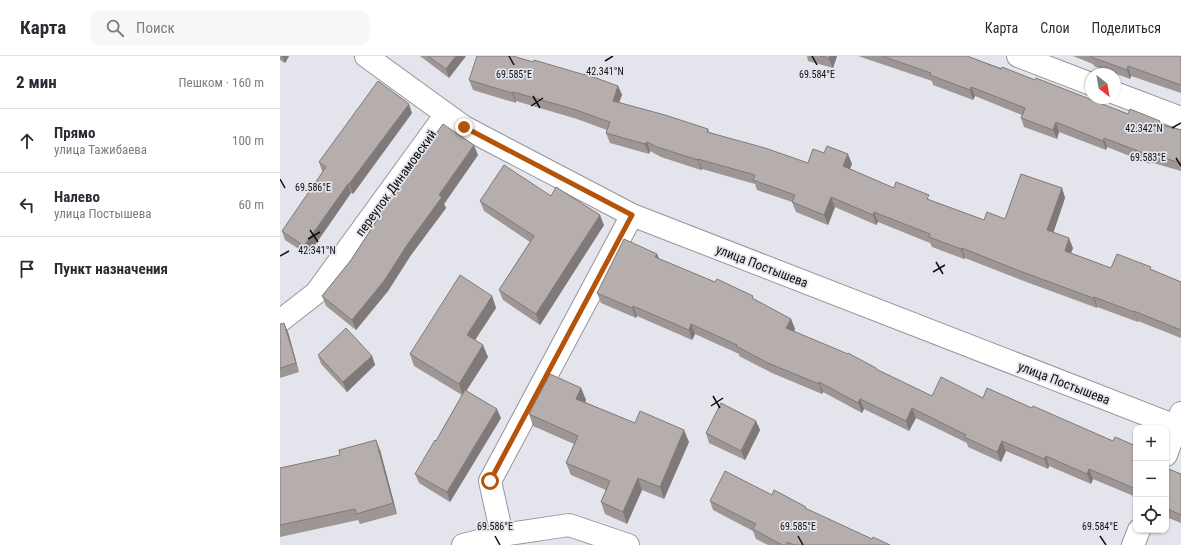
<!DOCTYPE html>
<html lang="ru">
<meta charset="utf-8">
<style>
:root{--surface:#fff;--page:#f7f7f7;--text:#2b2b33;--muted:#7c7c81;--line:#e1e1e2}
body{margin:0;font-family:"Roboto Condensed",sans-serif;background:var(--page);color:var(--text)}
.controls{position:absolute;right:12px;bottom:12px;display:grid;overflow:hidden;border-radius:8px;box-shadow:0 1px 3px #0004}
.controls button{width:36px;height:36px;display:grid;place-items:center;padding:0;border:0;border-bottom:1px solid var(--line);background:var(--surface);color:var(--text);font:20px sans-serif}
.compass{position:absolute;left:805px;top:12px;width:36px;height:36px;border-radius:50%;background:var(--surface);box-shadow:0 1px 3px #0004;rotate:149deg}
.stop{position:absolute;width:12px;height:12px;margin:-9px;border:3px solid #b45309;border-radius:50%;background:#fff}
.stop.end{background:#b45309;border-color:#fff;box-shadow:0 1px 4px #0008}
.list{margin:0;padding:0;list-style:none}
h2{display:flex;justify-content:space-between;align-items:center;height:52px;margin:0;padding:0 16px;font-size:17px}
h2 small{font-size:13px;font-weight:400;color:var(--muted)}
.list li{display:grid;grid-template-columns:26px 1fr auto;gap:12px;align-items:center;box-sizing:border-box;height:64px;padding:0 16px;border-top:1px solid var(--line)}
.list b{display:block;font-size:15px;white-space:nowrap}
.list p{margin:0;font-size:13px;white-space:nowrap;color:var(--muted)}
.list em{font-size:13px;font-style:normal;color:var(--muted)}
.icon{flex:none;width:22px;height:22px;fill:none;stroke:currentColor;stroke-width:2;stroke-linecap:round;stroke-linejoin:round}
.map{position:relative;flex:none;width:901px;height:489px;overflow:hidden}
header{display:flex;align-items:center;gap:24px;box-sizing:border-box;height:56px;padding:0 20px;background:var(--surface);border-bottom:1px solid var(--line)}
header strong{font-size:19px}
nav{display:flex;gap:22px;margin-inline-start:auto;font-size:14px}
.search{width:280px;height:36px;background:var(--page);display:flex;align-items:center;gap:10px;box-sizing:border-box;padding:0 14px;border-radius:12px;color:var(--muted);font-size:15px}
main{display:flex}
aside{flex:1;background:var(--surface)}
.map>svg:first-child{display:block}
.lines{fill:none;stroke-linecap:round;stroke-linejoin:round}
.minor-casing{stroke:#95959c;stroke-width:24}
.minor{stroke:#fff;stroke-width:22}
.wall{fill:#9d9695}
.shaded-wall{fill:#7f7a79}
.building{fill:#b6aead;stroke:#7f7a79}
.route{stroke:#b45309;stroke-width:5}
.ticks{fill:none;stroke:#0f0f12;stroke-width:1.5}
.labels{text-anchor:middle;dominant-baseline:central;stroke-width:3.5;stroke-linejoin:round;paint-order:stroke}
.street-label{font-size:13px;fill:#0f0f12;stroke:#e4e4ec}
.ticks-label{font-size:10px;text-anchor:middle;fill:#0f0f12;stroke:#e4e4ec;stroke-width:3.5;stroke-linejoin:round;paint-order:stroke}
</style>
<header>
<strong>Карта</strong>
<div class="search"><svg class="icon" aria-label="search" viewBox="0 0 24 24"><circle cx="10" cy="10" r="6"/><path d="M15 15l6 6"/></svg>Поиск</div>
<nav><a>Карта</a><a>Слои</a><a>Поделиться</a></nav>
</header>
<main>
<aside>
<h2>2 мин<small>Пешком · 160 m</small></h2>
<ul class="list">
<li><svg class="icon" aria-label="ahead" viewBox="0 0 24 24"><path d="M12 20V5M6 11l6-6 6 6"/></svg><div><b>Прямо</b><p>улица Тажибаева</p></div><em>100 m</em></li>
<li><svg class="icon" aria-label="left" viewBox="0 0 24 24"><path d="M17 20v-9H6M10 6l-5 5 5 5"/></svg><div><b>Налево</b><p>улица Постышева</p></div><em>60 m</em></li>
<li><svg class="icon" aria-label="arrive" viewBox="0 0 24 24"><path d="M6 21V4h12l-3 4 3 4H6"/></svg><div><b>Пункт назначения</b></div></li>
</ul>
</aside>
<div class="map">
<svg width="901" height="489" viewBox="0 0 901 489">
<rect width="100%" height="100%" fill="#e4e4ec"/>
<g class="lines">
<!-- minor casing -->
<g class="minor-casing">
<path id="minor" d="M 86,0 L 184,71 L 352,159 L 901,372
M 738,0 L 811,28
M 835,37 L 901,62
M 0,265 L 36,237 L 166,58
M 886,399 L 901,357
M 222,479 L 210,425 L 352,159
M 183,489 L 222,479 L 289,469 L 348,489
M 853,489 L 859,474"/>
</g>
<!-- minor -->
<use href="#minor" class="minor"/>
</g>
<!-- wall -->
<path class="wall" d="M 0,0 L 9,0 L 5,7 L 0,4 Z
M 140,0 L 186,0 L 169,22 Z
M 527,0 L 557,0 L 553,12 L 528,5 Z
M 578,0 L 687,0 L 755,24 L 848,58 L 901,74 L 901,115 L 870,106 L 870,108 L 827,91 L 826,94 L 779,76 L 777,83 L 744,71 L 741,62 L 742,59 L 695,40 L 693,44 L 653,29 L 652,25 Z
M 793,0 L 901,0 L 901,37 L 851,20 L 850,23 L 814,10 L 813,8 Z
M 253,6 L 338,30 L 342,39 L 339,46 L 428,73 L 429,76 L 528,107 L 572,108 L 570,113 L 614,132 L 650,144 L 704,164 L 725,163 L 782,132 L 785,142 L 773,176 L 793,192 L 791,197 L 831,212 L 872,214 L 901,226 L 901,282 L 858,265 L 858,266 L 817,251 L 817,252 L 741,224 L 685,202 L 684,203 L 652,191 L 650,187 L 598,166 L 596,169 L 555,151 L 548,169 L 516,156 L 512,146 L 477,134 L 475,128 L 422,113 L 421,114 L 381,101 L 370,95 L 369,98 L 330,87 L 326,77 L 327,74 L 297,63 L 236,45 L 236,47 L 193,34 L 189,24 Z
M 132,57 L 73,138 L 71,137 L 28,199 L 5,184 L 2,175 L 43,116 L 42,115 L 39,106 Z
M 198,99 L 164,148 L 166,152 L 131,199 L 108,235 L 76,274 L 46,250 L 42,240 L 71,204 L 102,156 L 101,153 Z
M 271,140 L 324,169 L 260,269 L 223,244 L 219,234 L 250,186 L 204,155 L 200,145 Z
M 377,198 L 379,203 L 474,243 L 511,263 L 515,273 L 514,275 L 597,314 L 652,340 L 703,342 L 752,352 L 833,385 L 856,390 L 856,441 L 813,423 L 811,428 L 769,410 L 768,413 L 726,395 L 721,406 L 688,391 L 687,387 L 636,362 L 629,375 L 584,353 L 582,357 L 543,336 L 542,338 L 492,317 L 459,300 L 459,298 L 415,278 L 412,284 L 357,260 L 356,262 L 321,247 L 317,237 Z
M 212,240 L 216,252 L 195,284 L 208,301 L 186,335 L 221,362 L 170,446 L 139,427 L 135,418 L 156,385 L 182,339 L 134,310 L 130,298 Z
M 0,268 L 8,276 L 19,316 L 0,322 Z
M 38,299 L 92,300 L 95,309 L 67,336 L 41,308 Z
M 301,332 L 306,344 L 305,346 L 355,367 L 409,386 L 384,443 L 362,434 L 347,468 L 325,458 L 321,446 L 326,434 L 291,419 L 286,407 L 294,388 L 253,370 L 249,358 Z
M 476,365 L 480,374 L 465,404 L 429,387 L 426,377 Z
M 100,394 L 117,458 L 80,468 L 78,464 L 0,481 L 0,412 Z
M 886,412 L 901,418 L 901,467 L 886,461 Z
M 492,439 L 526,451 L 526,453 L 592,483 L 610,489 L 488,489 L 476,483 L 473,475 L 433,454 L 430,445 Z"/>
<!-- shaded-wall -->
<path class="shaded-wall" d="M 2,0 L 9,0 L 5,7 Z
M 176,0 L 186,0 L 169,22 L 166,13 Z
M 550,0 L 557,0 L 553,12 L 549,3 Z
M 848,10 L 851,20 L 850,23 L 847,14 Z
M 338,30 L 342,39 L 336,54 L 333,45 Z
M 691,31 L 695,40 L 693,44 L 690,34 Z
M 233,36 L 236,45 L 236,47 L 232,37 Z
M 129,48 L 132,57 L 73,138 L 69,128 Z
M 776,66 L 779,76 L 777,83 L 773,74 Z
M 824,82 L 827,91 L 826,94 L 823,85 Z
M 367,86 L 370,95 L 369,98 L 365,88 Z
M 194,89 L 198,99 L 164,148 L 166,152 L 131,199 L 108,235 L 76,274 L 72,264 Z
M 867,97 L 870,106 L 870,108 L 866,98 Z
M 568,98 L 572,108 L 567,120 L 563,110 Z
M 418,103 L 422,113 L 421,114 L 418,104 Z
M 68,128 L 71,137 L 28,199 L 24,190 Z
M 782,132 L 785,142 L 771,184 L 767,174 Z
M 551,141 L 555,151 L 548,169 L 544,159 Z
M 594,156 L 598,166 L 596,169 L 593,159 Z
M 320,159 L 324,169 L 260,269 L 256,258 Z
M 789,182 L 793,192 L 788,204 L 785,195 Z
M 682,192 L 685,202 L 684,203 L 681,193 Z
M 377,198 L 381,208 L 375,201 Z
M 212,240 L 216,252 L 191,290 L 187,279 Z
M 814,241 L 817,251 L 817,252 L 813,242 Z
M 353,250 L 357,260 L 356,262 L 352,252 Z
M 854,255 L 858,265 L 858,266 L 854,256 Z
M 511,263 L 515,273 L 510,282 L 506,272 Z
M 4,267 L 8,276 L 19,316 L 16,307 Z
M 411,268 L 415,278 L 412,284 L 409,274 Z
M 203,289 L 208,301 L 183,340 L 179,328 Z
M 92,300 L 95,309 L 67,336 L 63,326 Z
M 539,326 L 543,336 L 542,338 L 539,328 Z
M 301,332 L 306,344 L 301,355 L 296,343 Z
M 580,343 L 584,353 L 582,357 L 578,347 Z
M 632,352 L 636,362 L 629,375 L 626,365 Z
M 217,353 L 221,362 L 170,446 L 167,436 Z
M 476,365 L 480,374 L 465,404 L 461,395 Z
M 404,374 L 409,386 L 384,443 L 380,431 Z
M 96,384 L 100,394 L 117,458 L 113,447 Z
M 722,385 L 726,395 L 721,406 L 717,396 Z
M 766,400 L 769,410 L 768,413 L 764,403 Z
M 809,413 L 813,423 L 811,428 L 807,418 Z
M 358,422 L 362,434 L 347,468 L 343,456 Z"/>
<!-- building -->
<path class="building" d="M 148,0 L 176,0 L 166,13 Z
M 197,0 L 233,0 L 253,6 L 254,4 L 305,19 L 305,18 L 338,30 L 333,45 L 385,59 L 428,73 L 427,76 L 485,92 L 528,107 L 533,93 L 544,97 L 547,90 L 568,98 L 563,110 L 614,132 L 616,126 L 649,139 L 647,143 L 704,164 L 707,156 L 725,163 L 741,118 L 782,132 L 767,174 L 789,182 L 785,195 L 831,212 L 837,198 L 871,211 L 870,213 L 901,226 L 901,274 L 854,255 L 854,256 L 814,241 L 813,242 L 737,214 L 682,192 L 681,193 L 649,181 L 650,178 L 594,156 L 593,159 L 551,141 L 544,159 L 512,146 L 515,139 L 473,124 L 475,119 L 418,103 L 418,104 L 377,91 L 367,86 L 365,88 L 326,77 L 330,66 L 293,53 L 233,36 L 232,37 L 189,24 Z
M 540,0 L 550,0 L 549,3 Z
M 602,0 L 687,0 L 721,13 L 722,11 L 755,24 L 756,22 L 848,58 L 850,53 L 880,65 L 878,68 L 901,74 L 901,107 L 867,97 L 866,98 L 824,82 L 823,85 L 776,66 L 773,74 L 741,62 L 745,52 L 691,31 L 690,34 L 650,19 L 651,17 Z
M 811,0 L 901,0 L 901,29 L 848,10 L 847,14 L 811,1 Z
M 98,25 L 129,48 L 69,128 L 68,128 L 24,190 L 2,175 L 46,111 L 39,106 Z
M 163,68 L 194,89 L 159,139 L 162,141 L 127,189 L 104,225 L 72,264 L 42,240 L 71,204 L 103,155 L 101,153 Z
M 224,109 L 271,140 L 276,131 L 320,159 L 256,258 L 219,234 L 254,180 L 200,145 Z
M 344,183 L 377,198 L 375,201 L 435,226 L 437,223 L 473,240 L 472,242 L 511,263 L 506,272 L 568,298 L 568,297 L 596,312 L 596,313 L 652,340 L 661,321 L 703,342 L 707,332 L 752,352 L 753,350 L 833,385 L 835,381 L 856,390 L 856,433 L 809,413 L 807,418 L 766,400 L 764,403 L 722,385 L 717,396 L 684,381 L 686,379 L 632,352 L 626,365 L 580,343 L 578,347 L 539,326 L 539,328 L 488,307 L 456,290 L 457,289 L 411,268 L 409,274 L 353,250 L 352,252 L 317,237 Z
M 180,219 L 212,240 L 187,279 L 203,289 L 179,328 L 130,298 Z
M 4,267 L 16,307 L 0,312 L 0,268 Z
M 66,272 L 92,300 L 63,326 L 38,299 Z
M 270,318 L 301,332 L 296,343 L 355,367 L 360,355 L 404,374 L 380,431 L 358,422 L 343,456 L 321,446 L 330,425 L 286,407 L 298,380 L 249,358 Z
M 185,334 L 217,353 L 167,436 L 135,418 L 155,384 L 156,385 Z
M 441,347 L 476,365 L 461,395 L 426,377 Z
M 96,384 L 113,447 L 76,458 L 75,453 L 0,469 L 0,412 L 60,399 L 59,394 Z
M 886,412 L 901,418 L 901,459 L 886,452 Z
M 445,415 L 492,439 L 494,434 L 526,451 L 525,452 L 592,483 L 593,481 L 610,489 L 514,489 L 507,486 L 505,489 L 502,489 L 473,473 L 476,468 L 430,445 Z"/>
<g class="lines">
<!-- route -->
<path class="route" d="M 184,71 L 352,159 L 210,425"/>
</g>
<!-- ticks -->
<path class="ticks" d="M 229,0 L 234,9M 532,0 L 537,9M 325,5 L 333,0M 253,40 L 260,52M 251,50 L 263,42M 892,72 L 901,67M 896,102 L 901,110M 0,123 L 5,132M 30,174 L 38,186M 28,183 L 40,176M 0,200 L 9,195M 656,206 L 663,218M 653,216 L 665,209M 433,340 L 440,352M 431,350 L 443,342M 215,480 L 220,489M 518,480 L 523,489M 820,480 L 826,489"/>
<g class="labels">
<!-- street labels -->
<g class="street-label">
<text transform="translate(116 127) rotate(-54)">переулок Динамовский</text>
<text transform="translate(482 210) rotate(21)">улица Постышева</text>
<text transform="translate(784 327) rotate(21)">улица Постышева</text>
</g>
</g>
<g class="ticks-label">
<text x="325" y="19">42.341°N</text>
<text x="234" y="22">69.585°E</text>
<text x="537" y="22">69.584°E</text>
<text x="864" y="76">42.342°N</text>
<text x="868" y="105">69.583°E</text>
<text x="33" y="135">69.586°E</text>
<text x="37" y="198">42.341°N</text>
<text x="215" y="474">69.586°E</text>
<text x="518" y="474">69.585°E</text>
<text x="820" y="474">69.584°E</text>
</g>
</svg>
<div class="controls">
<button>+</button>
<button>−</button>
<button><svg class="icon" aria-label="locate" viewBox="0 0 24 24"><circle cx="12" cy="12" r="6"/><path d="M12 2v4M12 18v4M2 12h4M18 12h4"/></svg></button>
</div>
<svg class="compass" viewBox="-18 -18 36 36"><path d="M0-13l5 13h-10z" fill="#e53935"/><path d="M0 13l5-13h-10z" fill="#7c7c81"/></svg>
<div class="stop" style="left:210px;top:425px"></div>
<div class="stop end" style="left:184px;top:71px"></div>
</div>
</main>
